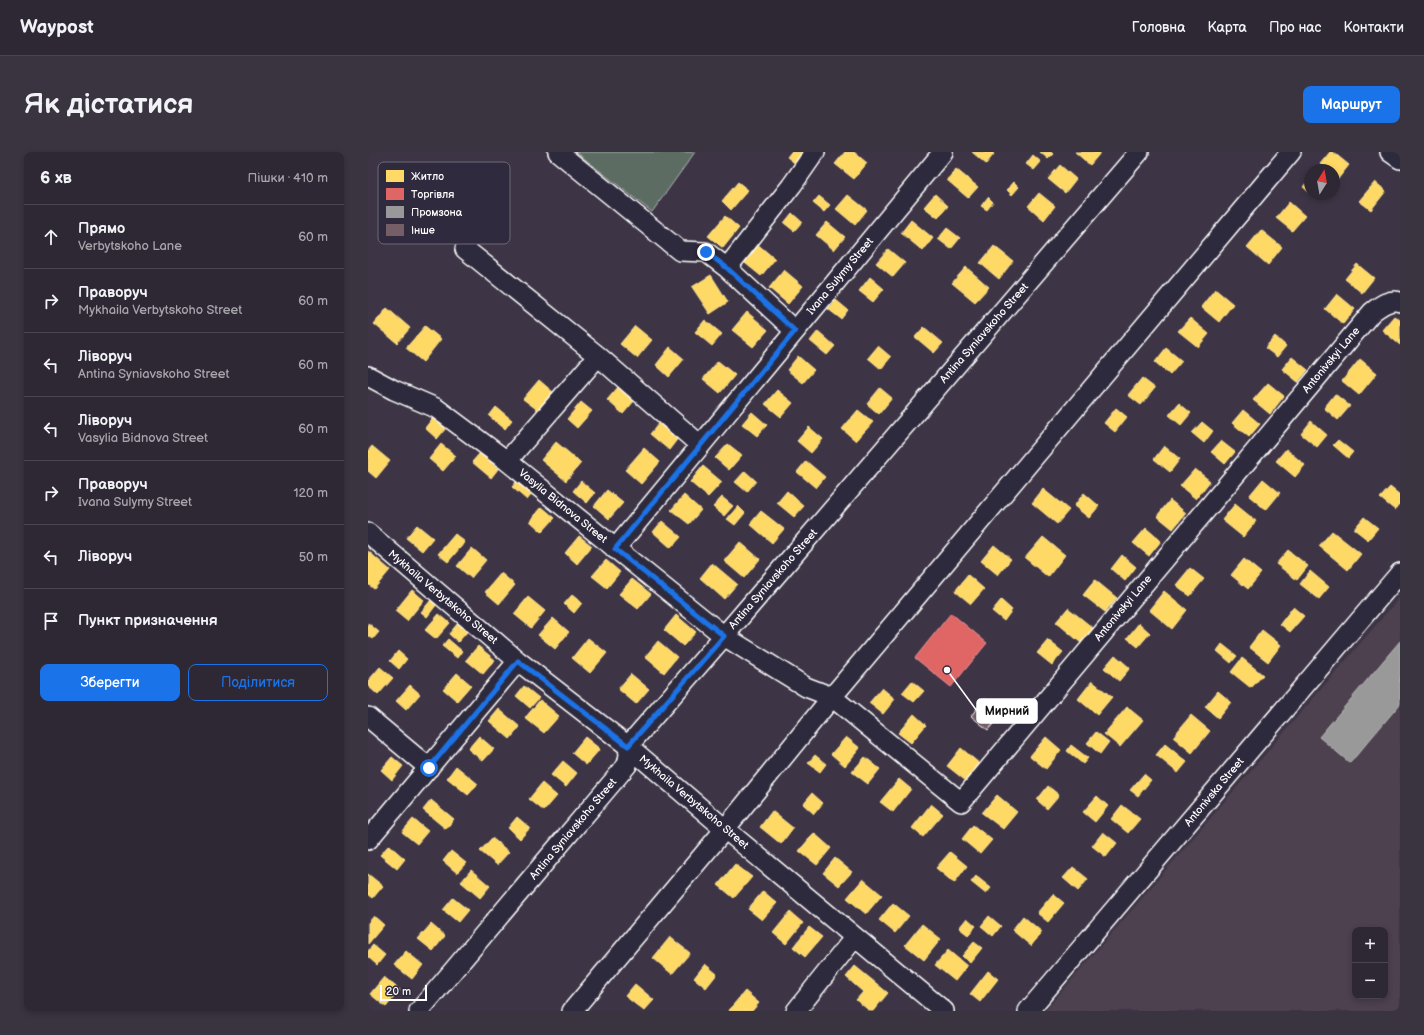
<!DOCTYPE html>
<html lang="uk">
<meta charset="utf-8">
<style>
:root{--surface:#2e2734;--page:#3a3340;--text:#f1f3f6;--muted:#a7a5ac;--line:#49444f;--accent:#1a73e8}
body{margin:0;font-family:"Balsamiq Sans",sans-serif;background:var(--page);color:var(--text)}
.controls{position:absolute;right:12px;bottom:12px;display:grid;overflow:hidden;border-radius:8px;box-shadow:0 2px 6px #0003}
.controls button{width:36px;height:36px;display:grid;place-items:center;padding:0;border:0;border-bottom:1px solid var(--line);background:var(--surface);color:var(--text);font:20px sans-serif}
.compass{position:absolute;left:936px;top:12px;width:36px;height:36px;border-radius:50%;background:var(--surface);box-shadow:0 2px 6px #0003;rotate:11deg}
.scale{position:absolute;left:12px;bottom:10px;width:47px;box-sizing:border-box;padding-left:4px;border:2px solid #fff;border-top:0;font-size:11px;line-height:14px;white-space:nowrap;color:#fff;-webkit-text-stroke:3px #2f2a3d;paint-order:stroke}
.stop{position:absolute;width:12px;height:12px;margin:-9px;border:3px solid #1a73e8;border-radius:50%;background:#fff}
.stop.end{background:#1a73e8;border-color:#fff;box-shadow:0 1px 4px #0008}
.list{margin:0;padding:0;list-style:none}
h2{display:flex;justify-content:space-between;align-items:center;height:52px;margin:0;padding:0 16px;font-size:17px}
h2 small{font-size:13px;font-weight:400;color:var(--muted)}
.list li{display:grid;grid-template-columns:26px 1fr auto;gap:12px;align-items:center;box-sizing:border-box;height:64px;padding:0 16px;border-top:1px solid var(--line)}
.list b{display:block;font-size:15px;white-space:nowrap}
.list p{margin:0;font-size:13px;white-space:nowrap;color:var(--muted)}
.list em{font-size:13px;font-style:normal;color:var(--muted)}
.actions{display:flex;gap:8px;padding:12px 16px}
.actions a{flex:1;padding:9px 0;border:1px solid var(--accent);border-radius:8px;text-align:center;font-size:14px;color:var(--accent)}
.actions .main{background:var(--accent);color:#fff}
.icon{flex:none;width:22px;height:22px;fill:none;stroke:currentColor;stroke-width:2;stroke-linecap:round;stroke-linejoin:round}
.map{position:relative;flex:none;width:1032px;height:859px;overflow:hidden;border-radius:8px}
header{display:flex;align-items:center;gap:24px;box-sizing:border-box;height:56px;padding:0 20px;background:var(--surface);border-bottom:1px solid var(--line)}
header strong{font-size:19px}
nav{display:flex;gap:22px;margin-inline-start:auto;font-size:14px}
.intro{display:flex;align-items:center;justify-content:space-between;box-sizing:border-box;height:96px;padding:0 24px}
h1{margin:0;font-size:28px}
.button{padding:10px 18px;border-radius:8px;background:var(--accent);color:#fff;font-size:14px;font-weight:700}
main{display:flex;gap:24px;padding:0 24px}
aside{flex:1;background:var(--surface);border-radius:8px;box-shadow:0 2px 6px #0003}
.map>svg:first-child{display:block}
.built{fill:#4e414f;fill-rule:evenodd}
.green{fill:#5c6c64;stroke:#aeb6b2}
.homes{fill:#ffd966;stroke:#ffe494}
.shops{fill:#e06666;stroke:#e99494}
.industry{fill:#999;stroke:#b8b8b8}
.building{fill:#765e66;stroke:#fff}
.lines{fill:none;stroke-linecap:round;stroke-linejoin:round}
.minor-casing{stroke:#fff;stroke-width:22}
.minor{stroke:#2f2a3d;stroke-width:19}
.route{stroke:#1a73e8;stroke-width:5}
.labels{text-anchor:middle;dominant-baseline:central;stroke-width:4;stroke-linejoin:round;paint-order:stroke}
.street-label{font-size:11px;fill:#fff;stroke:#2f2a3d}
.key{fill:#2f2a3d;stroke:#6d6a77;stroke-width:1}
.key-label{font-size:11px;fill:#fff}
.leader{fill:none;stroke:#fff;stroke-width:1.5}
.callout-dot{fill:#fff;stroke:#2f2a3d;stroke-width:1.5}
.callout{fill:#fff;stroke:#fff;stroke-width:1.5}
.callout-label{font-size:12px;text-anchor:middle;font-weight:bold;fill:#111}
</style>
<header>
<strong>Waypost</strong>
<nav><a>Головна</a><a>Карта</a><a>Про нас</a><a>Контакти</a></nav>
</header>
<div class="intro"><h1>Як дістатися</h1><a class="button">Маршрут</a></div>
<main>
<aside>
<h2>6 хв<small>Пішки · 410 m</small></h2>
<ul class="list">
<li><svg class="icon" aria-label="ahead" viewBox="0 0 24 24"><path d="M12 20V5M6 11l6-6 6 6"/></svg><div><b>Прямо</b><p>Verbytskoho Lane</p></div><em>60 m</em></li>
<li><svg class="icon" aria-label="right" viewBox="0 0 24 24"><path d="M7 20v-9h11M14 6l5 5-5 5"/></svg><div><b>Праворуч</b><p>Mykhaila Verbytskoho Street</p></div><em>60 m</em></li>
<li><svg class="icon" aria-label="left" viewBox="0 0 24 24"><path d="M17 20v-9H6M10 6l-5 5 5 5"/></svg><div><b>Ліворуч</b><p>Antina Syniavskoho Street</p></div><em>60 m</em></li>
<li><svg class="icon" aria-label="left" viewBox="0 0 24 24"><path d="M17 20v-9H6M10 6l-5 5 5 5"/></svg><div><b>Ліворуч</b><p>Vasylia Bidnova Street</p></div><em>60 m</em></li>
<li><svg class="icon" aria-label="right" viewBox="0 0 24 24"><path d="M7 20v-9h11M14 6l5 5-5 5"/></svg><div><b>Праворуч</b><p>Ivana Sulymy Street</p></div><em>120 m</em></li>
<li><svg class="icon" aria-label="left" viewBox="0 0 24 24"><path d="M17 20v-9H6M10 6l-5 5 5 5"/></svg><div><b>Ліворуч</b></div><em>50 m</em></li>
<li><svg class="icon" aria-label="arrive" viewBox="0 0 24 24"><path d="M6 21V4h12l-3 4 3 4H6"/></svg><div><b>Пункт призначення</b></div></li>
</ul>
<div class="actions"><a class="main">Зберегти</a><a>Поділитися</a></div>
</aside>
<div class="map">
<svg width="1032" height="859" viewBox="0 0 1032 859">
<rect width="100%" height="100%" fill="#3d3445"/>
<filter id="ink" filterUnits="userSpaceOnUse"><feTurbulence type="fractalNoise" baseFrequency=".025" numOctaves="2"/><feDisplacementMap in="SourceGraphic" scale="8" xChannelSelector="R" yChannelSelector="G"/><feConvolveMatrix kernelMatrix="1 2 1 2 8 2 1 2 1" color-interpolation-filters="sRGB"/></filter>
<g filter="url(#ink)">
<!-- built -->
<path class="built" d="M 1032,445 L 1032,859 L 677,859 ZM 987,778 L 1017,778 L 1017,844 L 987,844 Z"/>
<!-- green -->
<path class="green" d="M 208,0 L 327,0 L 284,60 Z"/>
<!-- homes -->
<path class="homes" d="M 423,0 L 440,0 L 429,13 L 419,5 Z
M 477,0 L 486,0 L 499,11 L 486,27 L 467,12 Z
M 604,0 L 624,0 L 626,2 L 618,12 Z
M 672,0 L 683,0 L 685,2 L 680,7 Z
M 707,0 L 733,0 L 722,13 Z
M 962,0 L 965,0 L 981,13 L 970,27 L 966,23 L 966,18 L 959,18 L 952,12 Z
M 665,3 L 673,10 L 666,18 L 658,12 Z
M 692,13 L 708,27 L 697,41 L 680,27 Z
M 588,17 L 610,35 L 600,46 L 579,28 Z
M 942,26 L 942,41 L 935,35 Z
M 370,30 L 380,38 L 363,58 L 354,49 Z
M 646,30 L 651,35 L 644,43 L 639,38 Z
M 1007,30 L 1018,39 L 1003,58 L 991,49 Z
M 671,41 L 687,54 L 676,68 L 660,54 Z
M 567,42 L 580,54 L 570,66 L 556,55 Z
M 480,43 L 499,58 L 487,73 L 468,57 Z
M 451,44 L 462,53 L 456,60 L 445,51 Z
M 620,45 L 625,50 L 619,58 L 613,54 Z
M 921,50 L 937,64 L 924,79 L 908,66 Z
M 424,61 L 434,70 L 426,79 L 416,71 Z
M 357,64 L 371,76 L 355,96 L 340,84 Z
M 543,68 L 565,86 L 555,99 L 533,81 Z
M 459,70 L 477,85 L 466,98 L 448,83 Z
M 579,76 L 592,86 L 583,97 L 570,87 Z
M 893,78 L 914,95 L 900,113 L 879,95 Z
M 387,90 L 407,107 L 393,124 L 372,107 Z
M 626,94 L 645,109 L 631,127 L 612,111 Z
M 520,97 L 537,111 L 525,125 L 508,111 Z
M 989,112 L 1006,126 L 994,141 L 977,127 Z
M 598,115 L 621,135 L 607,150 L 584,131 Z
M 416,118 L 435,134 L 420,152 L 401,136 Z
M 343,123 L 360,150 L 342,162 L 324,135 Z
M 502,125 L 516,137 L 505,150 L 491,139 Z
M 847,137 L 865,152 L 851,170 L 833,155 Z
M 969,142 L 987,157 L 975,172 L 957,157 Z
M 468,148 L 480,158 L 473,167 L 460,157 Z
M 19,156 L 42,176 L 29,191 L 6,172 Z
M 379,160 L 400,178 L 385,195 L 364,178 Z
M 1026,164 L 1032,168 L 1032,193 L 1014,178 Z
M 822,166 L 841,182 L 830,195 L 810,179 Z
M 337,168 L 354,182 L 344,194 L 327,180 Z
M 57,174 L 73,187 L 55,210 L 38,196 Z
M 267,174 L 284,188 L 269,206 L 252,192 Z
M 556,175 L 575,191 L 566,201 L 547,185 Z
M 450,179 L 467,194 L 459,203 L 442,189 Z
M 907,184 L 918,194 L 909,205 L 897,196 Z
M 510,194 L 523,205 L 513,217 L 500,206 Z
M 302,195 L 316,207 L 301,225 L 288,213 Z
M 798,196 L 814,209 L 802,223 L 787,210 Z
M 430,204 L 446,218 L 435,231 L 419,218 Z
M 924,205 L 940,218 L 930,230 L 914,217 Z
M 992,207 L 1009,221 L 991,243 L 974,229 Z
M 350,209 L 367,223 L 352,241 L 335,227 Z
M 774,226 L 787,236 L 773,253 L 760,243 Z
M 171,228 L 186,241 L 171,259 L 155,247 Z
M 900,231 L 916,244 L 902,262 L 885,248 Z
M 251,234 L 267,248 L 255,262 L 239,248 Z
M 512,236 L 524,246 L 511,262 L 499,252 Z
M 409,238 L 425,251 L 413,265 L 397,252 Z
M 967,242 L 982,254 L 970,268 L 956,256 Z
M 213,250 L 224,259 L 209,276 L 199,267 Z
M 811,251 L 823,261 L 813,273 L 801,263 Z
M 128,255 L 144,268 L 137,277 L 121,264 Z
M 748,256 L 759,265 L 747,280 L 736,271 Z
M 490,258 L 505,270 L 488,289 L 474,277 Z
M 875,258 L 892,272 L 881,285 L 864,271 Z
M 70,259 L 83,270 L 69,287 L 57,276 Z
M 384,260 L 399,273 L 389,284 L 374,272 Z
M 293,269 L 311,285 L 301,298 L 282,282 Z
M 943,269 L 959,283 L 949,295 L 933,282 Z
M 834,270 L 845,279 L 836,291 L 824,281 Z
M 441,275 L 455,287 L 443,301 L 429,289 Z
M 970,288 L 985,300 L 980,306 L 965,293 Z
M 853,289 L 867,300 L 857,312 L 843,300 Z
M 188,290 L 213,311 L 198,329 L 173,308 Z
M 73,292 L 88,304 L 75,319 L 61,307 Z
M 360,292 L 374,303 L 361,318 L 347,306 Z
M 4,294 L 22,309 L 8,326 L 0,319 L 0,299 Z
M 796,294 L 812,307 L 802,320 L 786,307 Z
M 276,296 L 292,310 L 273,332 L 257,318 Z
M 918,297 L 937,313 L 927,325 L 908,309 Z
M 112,301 L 130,317 L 123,326 L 104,310 Z
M 438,309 L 457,325 L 448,336 L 429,320 Z
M 335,314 L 354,330 L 340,345 L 322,330 Z
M 827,317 L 842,329 L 828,347 L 812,334 Z
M 377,319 L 388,329 L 379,340 L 367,330 Z
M 153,324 L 168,337 L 159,348 L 144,335 Z
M 895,327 L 912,341 L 898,358 L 881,344 Z
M 213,329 L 227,341 L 219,351 L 205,339 Z
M 1022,335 L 1032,343 L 1032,352 L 1027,358 L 1012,346 Z
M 675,337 L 701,358 L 689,372 L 664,351 Z
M 239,338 L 255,351 L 241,367 L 226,354 Z
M 419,339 L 436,354 L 426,365 L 409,351 Z
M 716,341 L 731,354 L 721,366 L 706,354 Z
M 316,343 L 333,358 L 321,372 L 303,358 Z
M 354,345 L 365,354 L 356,364 L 345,355 Z
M 802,348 L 818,361 L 805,377 L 789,364 Z
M 867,352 L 888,369 L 875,385 L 854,368 Z
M 370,354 L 377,361 L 367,373 L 359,367 Z
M 174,355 L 187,366 L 174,380 L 162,369 Z
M 393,359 L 416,377 L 404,391 L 382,372 Z
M 996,365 L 1010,376 L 1000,388 L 986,377 Z
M 294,369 L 313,385 L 303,396 L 285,380 Z
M 49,373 L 65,386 L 54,399 L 38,386 Z
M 778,376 L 793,389 L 781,404 L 765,391 Z
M 964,379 L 993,402 L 980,418 L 951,394 Z
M 87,382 L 97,390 L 80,410 L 70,402 Z
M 211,384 L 224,394 L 209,412 L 197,401 Z
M 675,385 L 697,403 L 680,425 L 657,406 Z
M 372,390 L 392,407 L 376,426 L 356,409 Z
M 626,393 L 643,407 L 630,423 L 613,409 Z
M 104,396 L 118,408 L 103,426 L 89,414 Z
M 920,398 L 940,414 L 929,428 L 908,412 Z
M 0,399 L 22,418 L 6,437 L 0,432 Z
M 754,403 L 768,415 L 757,429 L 743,417 Z
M 876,407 L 893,421 L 880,437 L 863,423 Z
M 238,408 L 252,420 L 239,436 L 224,424 Z
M 344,411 L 369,432 L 356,447 L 332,426 Z
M 822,416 L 836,427 L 822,444 L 808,433 Z
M 942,419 L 961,435 L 951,447 L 932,432 Z
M 133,421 L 147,433 L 131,452 L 117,440 Z
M 600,423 L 616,437 L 603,452 L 587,439 Z
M 264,427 L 283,442 L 270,457 L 251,442 Z
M 727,428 L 749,446 L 737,460 L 715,443 Z
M 44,438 L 56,448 L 39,469 L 27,459 Z
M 796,439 L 819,458 L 804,477 L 781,458 Z
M 204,443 L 214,451 L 206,461 L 196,452 Z
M 160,445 L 177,459 L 163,476 L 146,462 Z
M 63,448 L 69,452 L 59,465 L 53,460 Z
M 633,448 L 644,458 L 636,469 L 624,459 Z
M 925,455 L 936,464 L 922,480 L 912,472 Z
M 700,456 L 725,476 L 713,491 L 688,470 Z
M 71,462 L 82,471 L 68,487 L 57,478 Z
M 308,463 L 328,480 L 315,494 L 296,478 Z
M 185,466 L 201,480 L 187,497 L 170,483 Z
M 0,471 L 11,480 L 5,487 L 0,483 Z
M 90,471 L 100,479 L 90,490 L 81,482 Z
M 771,471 L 782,481 L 770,495 L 759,486 Z
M 894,478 L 913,493 L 900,510 L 881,495 Z
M 220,486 L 239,501 L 222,521 L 204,506 Z
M 80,487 L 94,499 L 89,506 L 74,494 Z
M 680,488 L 695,500 L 684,513 L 669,501 Z
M 290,489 L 309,505 L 296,521 L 277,505 Z
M 854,492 L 869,504 L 863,511 L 849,499 Z
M 110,494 L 127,508 L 115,522 L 98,508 Z
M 30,499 L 39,507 L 31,517 L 22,509 Z
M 747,503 L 762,516 L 751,529 L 736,516 Z
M 874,506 L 895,523 L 883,536 L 863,520 Z
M 12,515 L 25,526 L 10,543 L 0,534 L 0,529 Z
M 89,521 L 103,533 L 89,549 L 75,537 Z
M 263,522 L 281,537 L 268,552 L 250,537 Z
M 544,529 L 556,539 L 546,550 L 534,541 Z
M 724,529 L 744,545 L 729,563 L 710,547 Z
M 42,533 L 52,542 L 38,558 L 28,549 Z
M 156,534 L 171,546 L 162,556 L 148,544 Z
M 514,536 L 527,547 L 515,562 L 501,551 Z
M 850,539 L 863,550 L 850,566 L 837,555 Z
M 172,548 L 191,564 L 176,581 L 157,566 Z
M 759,555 L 775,568 L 752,595 L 736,582 Z
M 131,557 L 152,575 L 142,587 L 121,569 Z
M 546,562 L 558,573 L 543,591 L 530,581 Z
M 823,563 L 842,579 L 824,601 L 805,585 Z
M 728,580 L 741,590 L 732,602 L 719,591 Z
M 111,584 L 126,597 L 115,609 L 100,597 Z
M 217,585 L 232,597 L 218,613 L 204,601 Z
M 478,585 L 492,596 L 477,614 L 463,602 Z
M 678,585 L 693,598 L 678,617 L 662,604 Z
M 797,592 L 819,610 L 810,621 L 788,603 Z
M 703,593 L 720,606 L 715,612 L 699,599 Z
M 593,596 L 612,612 L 598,629 L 579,614 Z
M 447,603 L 458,612 L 452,620 L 440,611 Z
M 24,605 L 35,614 L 24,628 L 13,618 Z
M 497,605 L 512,617 L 500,632 L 484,620 Z
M 195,609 L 209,621 L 198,635 L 183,623 Z
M 88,614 L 110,632 L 100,643 L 79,626 Z
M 776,622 L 783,628 L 770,644 L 762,638 Z
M 531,627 L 543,637 L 525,660 L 512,650 Z
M 174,631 L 189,644 L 176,659 L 161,647 Z
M 680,634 L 691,643 L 679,657 L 669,648 Z
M 444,641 L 455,651 L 446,662 L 435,652 Z
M 629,643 L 649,660 L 635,677 L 614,661 Z
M 729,644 L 740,654 L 727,670 L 715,660 Z
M 63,648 L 86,667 L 78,677 L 55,658 Z
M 563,652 L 575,662 L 555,685 L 544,676 Z
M 754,653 L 772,667 L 760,681 L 743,667 Z
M 404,659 L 425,676 L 413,692 L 392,675 Z
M 149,665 L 162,676 L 152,687 L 140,676 Z
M 45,667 L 60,679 L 49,692 L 34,680 Z
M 605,673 L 624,688 L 612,702 L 594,687 Z
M 735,680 L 749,691 L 738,705 L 724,694 Z
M 446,681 L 463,696 L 449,713 L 431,699 Z
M 124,686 L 141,700 L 129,713 L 112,699 Z
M 21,693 L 37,707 L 29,717 L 12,703 Z
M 83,699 L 98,711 L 89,721 L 75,709 Z
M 582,700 L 599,714 L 586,731 L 568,716 Z
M 467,706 L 484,720 L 471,734 L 455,721 Z
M 367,712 L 384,725 L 366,746 L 350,733 Z
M 705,715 L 720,727 L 710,739 L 695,726 Z
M 103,718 L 122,734 L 112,746 L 93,730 Z
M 0,722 L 15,734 L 5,746 L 0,742 Z
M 608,724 L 623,736 L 618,742 L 603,730 Z
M 495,727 L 514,743 L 498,762 L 479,746 Z
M 395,739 L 409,751 L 394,768 L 380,757 Z
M 685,742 L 696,751 L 680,770 L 669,761 Z
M 85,746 L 100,758 L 90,770 L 75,758 Z
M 525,751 L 541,764 L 527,781 L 511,768 Z
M 422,760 L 435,771 L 418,792 L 405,781 Z
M 6,764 L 16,773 L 0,792 L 0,771 Z
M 621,764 L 633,774 L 625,784 L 613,774 Z
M 655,764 L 674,780 L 663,794 L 644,778 Z
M 599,766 L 608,774 L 600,783 L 591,776 Z
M 63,772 L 77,784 L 65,799 L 50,787 Z
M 554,772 L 573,787 L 556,808 L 537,793 Z
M 441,775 L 454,785 L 437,805 L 425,795 Z
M 302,785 L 322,801 L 304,822 L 285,806 Z
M 606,790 L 614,796 L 602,811 L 594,804 Z
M 5,793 L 17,803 L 9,813 L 0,805 L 0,799 Z
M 580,798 L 599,814 L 587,829 L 567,813 Z
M 38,799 L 55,813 L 44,827 L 26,813 Z
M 337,812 L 349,822 L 338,836 L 326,826 Z
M 487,814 L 520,841 L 505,859 L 502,859 L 488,848 L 495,840 L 478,825 Z
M 620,819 L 630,827 L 612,850 L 602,842 Z
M 16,825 L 32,838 L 18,855 L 2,842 Z
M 267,832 L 286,848 L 276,859 L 257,844 Z
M 377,839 L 391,851 L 384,859 L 360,859 Z"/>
<!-- shops -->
<path class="shops" d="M 583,461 L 619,491 L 583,535 L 547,506 Z"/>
<!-- industry -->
<path class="industry" d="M 1032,489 L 1032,552 L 982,611 L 951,585 Z"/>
<!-- building -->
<path class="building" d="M 617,546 L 634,561 L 620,578 L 603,564 Z"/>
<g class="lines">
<!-- minor casing -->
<g class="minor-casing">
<path id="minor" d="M 190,0 L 312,99 L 338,100 L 359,116 L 427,179
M 1022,0 L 1032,7
M 97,97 L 230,204 L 332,293
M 359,116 L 424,33 L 447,0
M 0,224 L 26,238 L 68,256 L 139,309 L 356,484 L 438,535 L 464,545 L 593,650 L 1004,160 C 1012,154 1022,146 1032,150
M 139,309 L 230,204
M 0,381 L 150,509 L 260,594 L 357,677 L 576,859
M 247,397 L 575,0
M 0,565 L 61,616
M 0,688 L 150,509
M 51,859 L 259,613 L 261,603 L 260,594 L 356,484 L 771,0
M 204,859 L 357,677 L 464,545 L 923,0
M 428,859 L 487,785
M 660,859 L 1032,421"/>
</g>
<!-- minor -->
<use href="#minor" class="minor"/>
</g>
</g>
<g class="lines" filter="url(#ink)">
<!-- route -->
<path class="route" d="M 61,616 L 150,509 L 260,594 L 356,484 L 247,397 L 427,179 L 359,116 L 338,100"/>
</g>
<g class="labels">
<!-- street labels -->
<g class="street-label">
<text transform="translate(472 124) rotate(-50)">Ivana Sulymy Street</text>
<text transform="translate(616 181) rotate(-49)">Antina Syniavskoho Street</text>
<text transform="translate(963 208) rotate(-50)">Antonivskyi Lane</text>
<text transform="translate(195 354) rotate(39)">Vasylia Bidnova Street</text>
<text transform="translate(405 427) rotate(-49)">Antina Syniavskoho Street</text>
<text transform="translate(75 445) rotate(40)">Mykhaila Verbytskoho Street</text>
<text transform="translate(755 456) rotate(-50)">Antonivskyi Lane</text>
<text transform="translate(846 640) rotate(-50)">Antonivska Street</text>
<text transform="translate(326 650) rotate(40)">Mykhaila Verbytskoho Street</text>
<text transform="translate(205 677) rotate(-50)">Antina Syniavskoho Street</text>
</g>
</g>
<!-- legend -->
<rect x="10" y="10" width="132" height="82" rx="6" class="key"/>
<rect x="18" y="18" width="18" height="12" fill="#ffd966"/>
<rect x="18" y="36" width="18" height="12" fill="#e06666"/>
<rect x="18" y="54" width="18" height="12" fill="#999"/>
<rect x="18" y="72" width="18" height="12" fill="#765e66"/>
<g class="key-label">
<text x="43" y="28">Житло</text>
<text x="43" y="46">Торгівля</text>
<text x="43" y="64">Промзона</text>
<text x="43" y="82">Інше</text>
</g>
<!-- callouts -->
<path class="leader" d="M579 518L609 559"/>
<circle class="callout-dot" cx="579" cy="518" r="4"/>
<rect class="callout" x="609" y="547" width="60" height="24" rx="4"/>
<g class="callout-label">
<text x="639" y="563">Мирний</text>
</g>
</svg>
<div class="controls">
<button>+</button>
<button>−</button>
</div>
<svg class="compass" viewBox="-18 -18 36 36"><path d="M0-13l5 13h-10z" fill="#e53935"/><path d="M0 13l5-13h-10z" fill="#a7a5ac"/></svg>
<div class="scale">20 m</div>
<div class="stop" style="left:61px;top:616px"></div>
<div class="stop end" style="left:338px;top:100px"></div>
</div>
</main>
